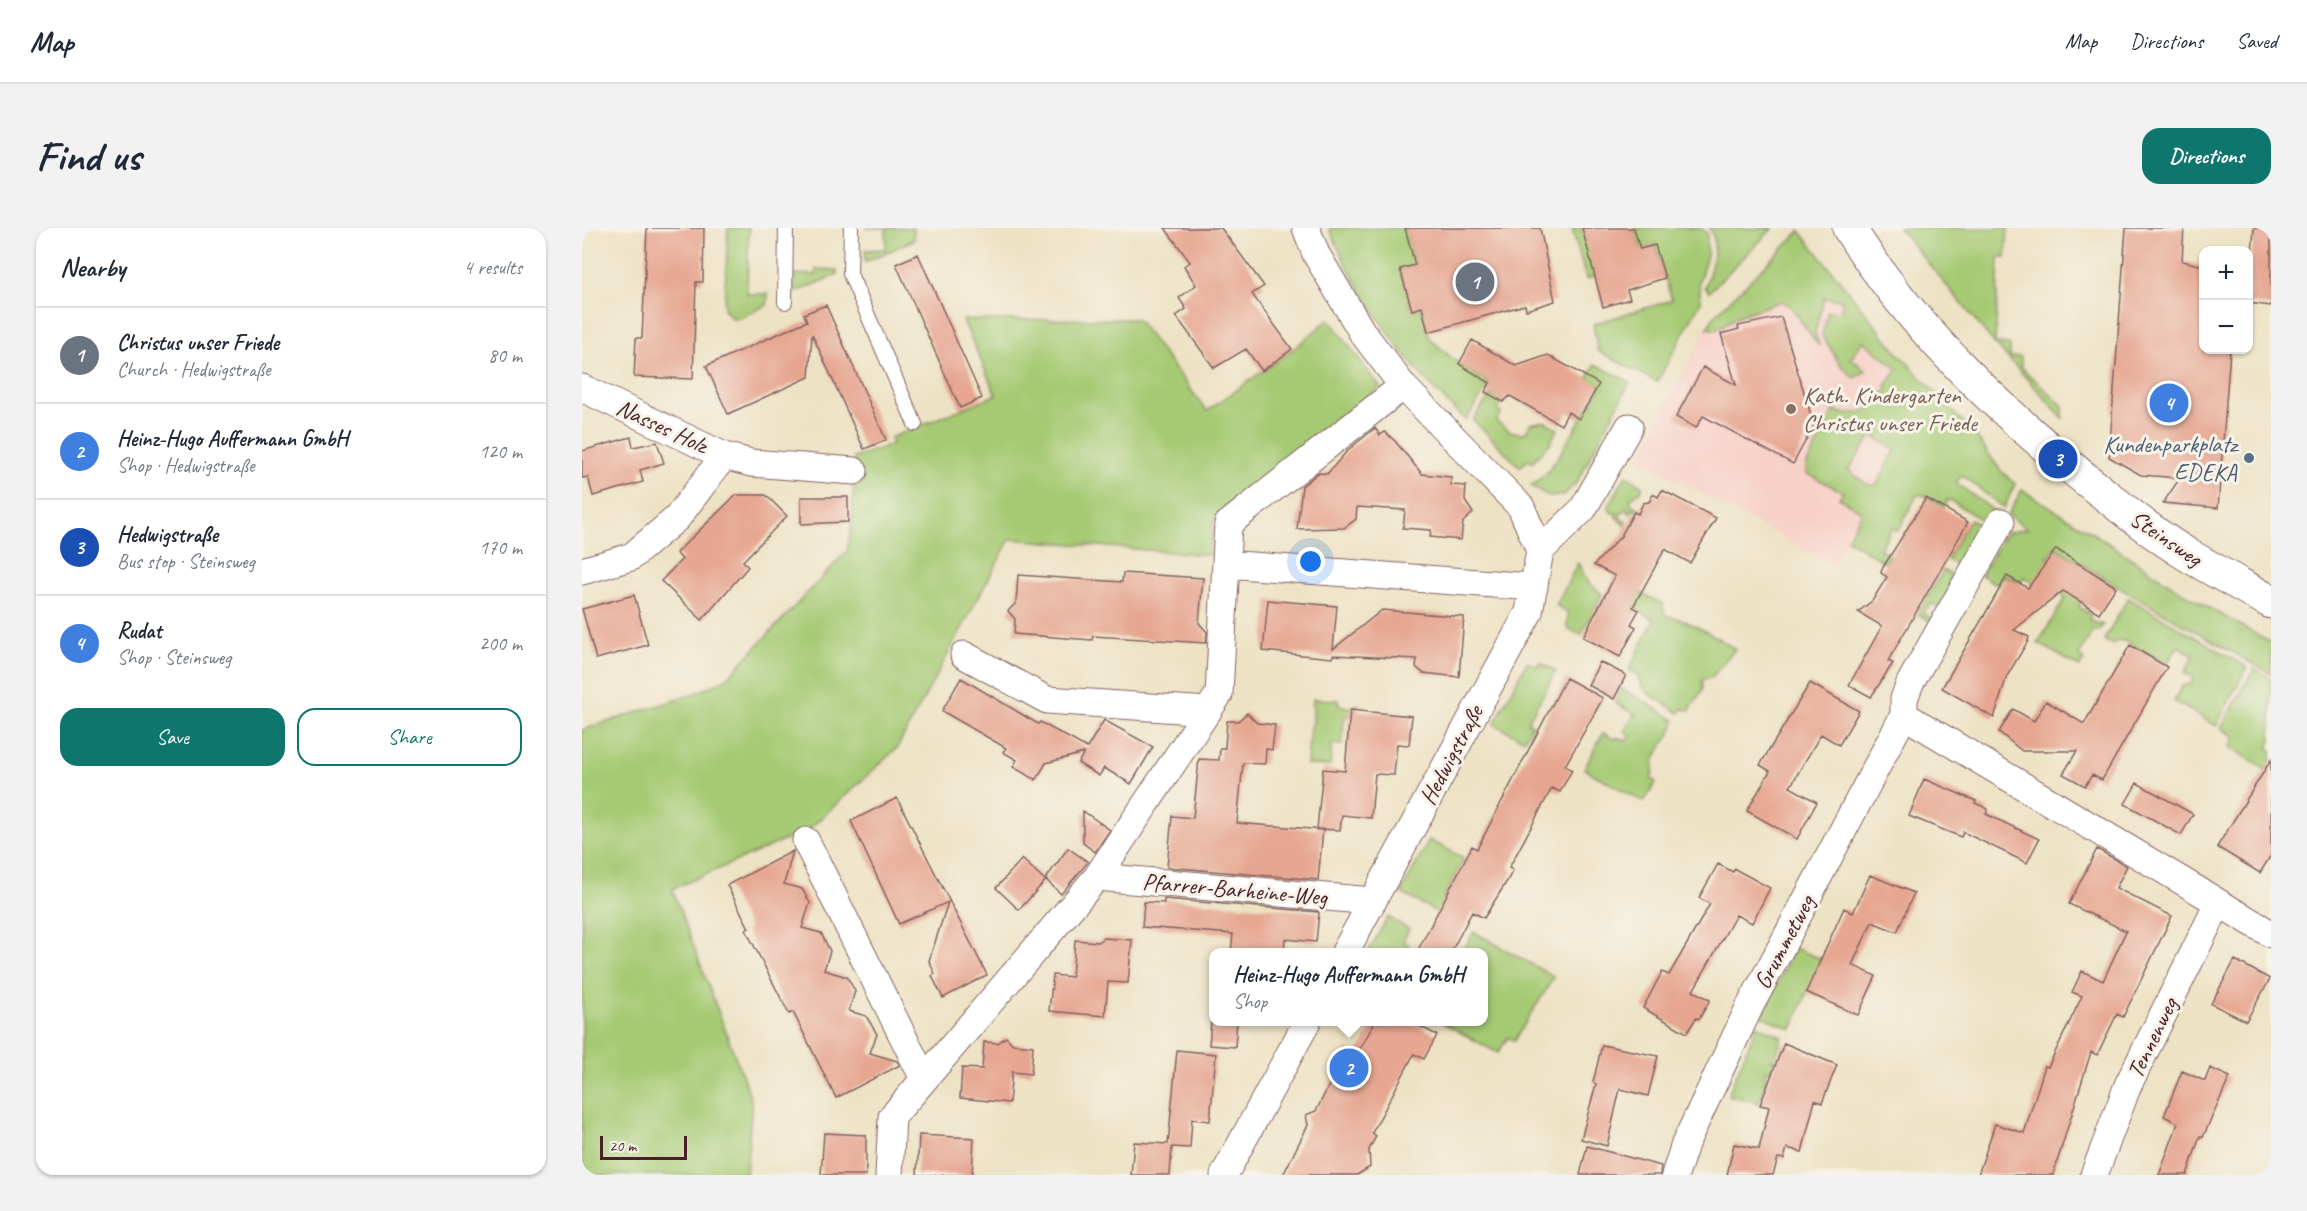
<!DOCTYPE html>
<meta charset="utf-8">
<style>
:root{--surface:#fff;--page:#f2f2f3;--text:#1f2937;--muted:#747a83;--line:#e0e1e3;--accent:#0f766e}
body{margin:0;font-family:Caveat,sans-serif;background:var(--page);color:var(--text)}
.controls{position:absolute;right:18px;top:18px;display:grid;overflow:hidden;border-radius:12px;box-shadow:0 2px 4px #0004}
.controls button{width:54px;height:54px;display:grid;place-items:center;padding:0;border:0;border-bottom:2px solid var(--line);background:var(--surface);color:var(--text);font:30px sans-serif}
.scale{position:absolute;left:18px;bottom:15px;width:87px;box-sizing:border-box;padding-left:6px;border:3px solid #4a1f2b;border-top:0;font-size:16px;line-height:21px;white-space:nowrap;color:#4a1f2b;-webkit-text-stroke:4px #f7f3e8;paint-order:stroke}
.you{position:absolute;left:729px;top:334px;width:21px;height:21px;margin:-15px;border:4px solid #fff;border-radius:50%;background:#1a73e8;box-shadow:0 0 0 9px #1a73e833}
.badge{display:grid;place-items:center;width:39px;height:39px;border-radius:50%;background:var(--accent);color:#fff;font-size:20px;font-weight:700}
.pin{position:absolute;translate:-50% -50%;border:3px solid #fff;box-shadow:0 2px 6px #0006}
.popup{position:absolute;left:627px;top:720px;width:279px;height:78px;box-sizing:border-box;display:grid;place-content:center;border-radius:12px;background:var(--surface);filter:drop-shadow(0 2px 4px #0005);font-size:20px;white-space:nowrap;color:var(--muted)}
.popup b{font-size:22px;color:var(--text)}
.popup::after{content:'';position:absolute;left:50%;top:100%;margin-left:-12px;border:12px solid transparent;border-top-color:var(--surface)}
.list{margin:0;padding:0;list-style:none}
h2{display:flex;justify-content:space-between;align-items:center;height:78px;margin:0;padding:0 24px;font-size:26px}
h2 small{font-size:20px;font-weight:400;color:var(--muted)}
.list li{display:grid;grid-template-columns:39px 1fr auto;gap:18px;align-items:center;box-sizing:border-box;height:96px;padding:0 24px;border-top:2px solid var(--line)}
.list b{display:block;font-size:22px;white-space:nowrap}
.list p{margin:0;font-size:20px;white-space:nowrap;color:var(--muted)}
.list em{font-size:20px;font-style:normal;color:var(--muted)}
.actions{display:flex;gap:12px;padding:18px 24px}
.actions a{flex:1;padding:14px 0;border:2px solid var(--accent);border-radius:18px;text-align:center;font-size:21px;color:var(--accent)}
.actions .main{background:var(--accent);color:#fff}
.map{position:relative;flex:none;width:1689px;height:947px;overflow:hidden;border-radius:18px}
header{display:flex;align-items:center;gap:36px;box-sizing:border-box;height:84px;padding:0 30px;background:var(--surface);border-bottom:2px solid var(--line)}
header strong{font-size:28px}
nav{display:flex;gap:33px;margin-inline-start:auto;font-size:21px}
.intro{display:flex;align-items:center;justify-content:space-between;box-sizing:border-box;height:144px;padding:0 36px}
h1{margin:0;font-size:42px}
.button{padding:15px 27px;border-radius:18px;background:var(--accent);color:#fff;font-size:21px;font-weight:700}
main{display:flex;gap:36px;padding:0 36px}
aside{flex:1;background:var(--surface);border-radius:18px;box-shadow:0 2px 4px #0004}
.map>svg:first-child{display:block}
.built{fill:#f7d1c7}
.green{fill:#a5ca73;stroke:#78744f;stroke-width:1.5;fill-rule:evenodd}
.building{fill:#e6a691}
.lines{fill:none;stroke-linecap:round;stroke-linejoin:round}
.service-casing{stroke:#836361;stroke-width:16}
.minor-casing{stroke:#836361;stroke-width:29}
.secondary-casing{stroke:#836361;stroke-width:35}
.service{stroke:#fff;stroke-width:14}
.minor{stroke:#fff;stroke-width:27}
.secondary{stroke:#fff;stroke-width:33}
.education-dot{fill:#8d6e63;stroke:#f7f3e8;stroke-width:2}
.service-dot{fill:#5c6f8a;stroke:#f7f3e8;stroke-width:2}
.labels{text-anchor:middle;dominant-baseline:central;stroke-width:6;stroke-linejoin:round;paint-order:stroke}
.education-label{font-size:24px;fill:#785e54;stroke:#f7f3e8;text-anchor:start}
.street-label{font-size:24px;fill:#4a1f2b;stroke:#f7f3e8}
.service-label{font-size:24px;fill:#4e5e75;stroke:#f7f3e8;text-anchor:end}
</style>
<header>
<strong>Map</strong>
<nav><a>Map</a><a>Directions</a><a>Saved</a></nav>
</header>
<div class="intro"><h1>Find us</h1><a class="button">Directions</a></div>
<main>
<aside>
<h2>Nearby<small>4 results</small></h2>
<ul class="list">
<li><span class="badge" style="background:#6b7280">1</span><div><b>Christus unser Friede</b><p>Church · Hedwigstraße</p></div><em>80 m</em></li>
<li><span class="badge" style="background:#3f7fe0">2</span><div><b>Heinz-Hugo Auffermann GmbH</b><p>Shop · Hedwigstraße</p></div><em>120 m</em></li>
<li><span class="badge" style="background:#1a4fb4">3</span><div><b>Hedwigstraße</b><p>Bus stop · Steinsweg</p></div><em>170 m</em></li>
<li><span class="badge" style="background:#3f7fe0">4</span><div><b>Rudat</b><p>Shop · Steinsweg</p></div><em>200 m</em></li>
</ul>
<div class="actions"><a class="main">Save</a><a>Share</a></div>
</aside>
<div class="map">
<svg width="1689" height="947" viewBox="0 0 1689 947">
<rect width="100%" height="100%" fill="#f7f3e8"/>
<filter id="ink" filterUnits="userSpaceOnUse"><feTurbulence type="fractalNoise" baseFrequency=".0167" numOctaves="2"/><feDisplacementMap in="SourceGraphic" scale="12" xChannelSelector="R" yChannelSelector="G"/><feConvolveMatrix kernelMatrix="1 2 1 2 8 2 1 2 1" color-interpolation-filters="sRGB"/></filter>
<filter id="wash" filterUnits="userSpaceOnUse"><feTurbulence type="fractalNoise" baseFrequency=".008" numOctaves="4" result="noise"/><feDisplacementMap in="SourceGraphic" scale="24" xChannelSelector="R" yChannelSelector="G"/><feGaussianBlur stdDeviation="1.35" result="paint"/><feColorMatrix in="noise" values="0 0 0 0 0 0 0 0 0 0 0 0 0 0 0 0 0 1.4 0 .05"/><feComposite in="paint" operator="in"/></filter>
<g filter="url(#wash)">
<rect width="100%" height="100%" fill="#ede2c4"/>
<!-- built -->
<path class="built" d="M 1218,3 L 1315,124 L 1348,159 L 1251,337 L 1056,231 L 1126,97 Z"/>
<!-- green -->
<path class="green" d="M 146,0 L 167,0 L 165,66 L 186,66 L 185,77 L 156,91 L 148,89 L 142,80 Z
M 284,0 L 332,0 L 332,12 L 283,34 L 283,22 L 304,21 L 304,0 Z
M 747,0 L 823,0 L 833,37 L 818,41 L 830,82 L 840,79 L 848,111 L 877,136 L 908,155 L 884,192 C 827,142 777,70 747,0 Z
M 990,0 L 1000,0 L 1014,48 L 1004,51 Z
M 1052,0 L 1119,0 L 1125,5 L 1125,28 L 1117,53 L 1119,73 L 1075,154 L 1016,123 L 1011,96 L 1090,72 L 1073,17 L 1058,21 Z
M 1127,0 L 1191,0 L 1127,64 L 1123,59 C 1128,43 1139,15 1127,0 Z
M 1317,0 L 1426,0 L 1424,29 L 1417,29 L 1413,116 L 1428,117 L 1428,129 L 1439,129 L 1439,139 L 1481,178 L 1481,190 L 1413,116 Z
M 1218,3 L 1315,124 L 1393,207 L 1419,243 L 1433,256 L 1422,280 L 1380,247 L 1374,255 L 1415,285 L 1408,297 L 1366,271 L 1362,279 L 1342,267 L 1335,267 L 1316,303 L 1310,300 L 1298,321 L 1307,327 L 1304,331 L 1308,333 L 1307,337 L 1265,311 L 1280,284 L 1257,270 L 1261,264 L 1224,245 L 1224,238 L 1252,182 C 1263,189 1283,185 1293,177 L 1292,169 L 1305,163 L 1304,158 L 1316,141 L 1281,113 L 1269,130 L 1284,143 L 1272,150 L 1258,136 L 1240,107 L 1246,83 L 1259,84 L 1260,72 L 1242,70 L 1233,103 L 1237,118 L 1209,79 L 1199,73 L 1156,88 L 1134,102 L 1125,100 L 1133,87 ZM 1290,207 L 1313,222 L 1294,258 L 1285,256 L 1266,242 Z
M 234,41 L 255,42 L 255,47 L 212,65 L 212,46 L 234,47 Z
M 555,91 L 625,183 L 710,122 L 747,91 L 798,159 L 632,292 L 627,327 L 428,311 L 315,520 L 226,602 L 90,661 L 170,873 L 164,947 L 6,947 L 0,930 L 0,502 L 112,466 L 144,451 L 265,323 L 270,296 L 272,230 L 310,216 L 308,210 L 414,167 L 381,92 Z
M 1013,136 L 1048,154 L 995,254 L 982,267 L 968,269 L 949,258 L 964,246 L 978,226 L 1019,158 L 1006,150 Z
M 908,167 L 920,173 L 915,182 L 919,185 L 914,193 L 928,203 L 940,206 L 945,203 L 948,196 L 962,193 L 976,201 L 968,215 L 950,234 L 946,232 L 938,239 L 891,192 Z
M 1044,247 L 1060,258 L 1060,262 L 1048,271 L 1050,277 L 1057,280 L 1056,284 L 1051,281 L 1048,286 L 1044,280 L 1038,288 L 1039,292 L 1044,292 L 1042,297 L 1035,290 L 1035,285 L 1030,285 L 1026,280 Z
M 1440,262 L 1514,307 L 1603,366 L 1689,415 L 1689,446 L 1548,366 L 1473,319 L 1465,331 L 1500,372 L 1497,379 L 1508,386 L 1508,393 L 1521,397 L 1517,402 L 1511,402 L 1497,428 L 1502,432 L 1497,439 L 1456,415 L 1484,369 L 1454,352 L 1452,355 L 1442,349 L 1438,354 L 1423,347 L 1416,357 L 1399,347 L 1424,305 L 1445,301 L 1426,287 Z
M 1388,291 L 1405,302 L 1384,342 L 1365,332 Z
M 996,335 L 1007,355 L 1020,366 L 999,407 L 985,400 L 986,385 L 974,377 Z
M 1361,342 L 1378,352 L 1361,380 L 1348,376 L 1342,385 L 1354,393 L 1352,396 L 1336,386 Z
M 1044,358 L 1081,376 L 1082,385 L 1087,389 C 1098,387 1141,413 1153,421 L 1129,450 L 1120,452 L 1120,462 L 1108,482 L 1101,481 L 1097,485 L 1064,464 L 1056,451 L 1058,448 L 1047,442 L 1072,392 L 1038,370 Z
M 1546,370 L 1665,439 L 1634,498 L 1592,473 L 1600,458 L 1611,455 L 1609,447 L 1602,446 L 1612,427 L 1596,418 L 1585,436 L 1545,414 L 1538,412 L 1529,416 L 1522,412 Z
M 945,434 L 955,438 L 958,434 L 974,443 L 946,494 L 950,497 L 942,512 L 912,496 Z
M 1672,441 L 1689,451 L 1689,514 L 1686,520 L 1689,522 L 1689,534 L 1684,542 L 1648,519 L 1653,509 L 1639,500 Z
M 1039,460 L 1093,492 C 1089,512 1079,514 1073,531 C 1070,538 1073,543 1069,550 L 1074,554 L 1062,574 L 1002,541 L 1021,505 L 1034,512 L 1035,509 L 1044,513 L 1048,507 L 1043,503 L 1051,487 L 1056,488 L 1033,475 Z
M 731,471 L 757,472 L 757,477 L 769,480 L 778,476 L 762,491 L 760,517 L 750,516 L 748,538 L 725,537 L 728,500 L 731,495 Z
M 847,612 L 882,630 L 861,670 L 886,683 L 879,697 L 819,665 Z
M 806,689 L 827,701 L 821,713 L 827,717 L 823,724 L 786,724 Z
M 892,704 L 972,749 L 932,813 L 926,809 L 916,825 L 861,795 L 902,794 L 902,724 L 880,724 Z
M 1212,720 L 1239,731 L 1210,801 L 1180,788 Z
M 1175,797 L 1200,809 L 1193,832 L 1188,831 L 1192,833 L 1188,843 L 1183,842 L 1184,853 L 1177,875 L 1146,867 Z"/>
<g id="blocks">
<!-- building -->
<path class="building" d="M 65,0 L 122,0 L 121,54 L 114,54 L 111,151 L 52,149 L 54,110 L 60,110 Z
M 583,0 L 639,0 L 682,58 L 670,66 L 710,121 L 680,143 L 664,121 L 632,140 L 594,88 L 604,81 L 597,70 L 614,57 L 602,38 L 608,34 Z
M 823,0 L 958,0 L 973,73 L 944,82 L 943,77 L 846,104 L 840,79 L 830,82 L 818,41 L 833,37 Z
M 1000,0 L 1052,0 L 1058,21 L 1073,17 L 1083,50 L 1045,62 L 1048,71 L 1021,79 Z
M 1544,0 L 1602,0 L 1600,33 L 1622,38 L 1622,122 L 1648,122 L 1636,280 L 1581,275 L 1598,250 L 1559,247 L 1527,229 Z
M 1672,0 L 1689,0 L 1689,78 L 1666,75 Z
M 336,26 L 400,170 L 378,180 L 314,36 Z
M 244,77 L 304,212 L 282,221 L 230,106 L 227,149 L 146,186 L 124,138 L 225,93 L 222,86 Z
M 1199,89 L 1232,197 L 1211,236 L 1121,188 L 1114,200 L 1094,189 L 1121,139 L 1154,157 L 1139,106 L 1157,101 L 1156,98 Z
M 890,112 L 934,138 L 966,127 L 1017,156 L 997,191 L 986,184 L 979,197 L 928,168 L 921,174 L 903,164 L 908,155 L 877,136 Z
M 793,200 L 798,207 L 803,204 L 813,213 L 840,246 L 869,249 L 869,257 L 884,258 L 883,273 L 891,285 L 881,294 L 879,312 L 848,309 L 849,302 L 821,300 L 823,282 L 775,279 L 774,291 L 762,300 L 715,301 L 720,258 L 736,245 L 745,246 L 766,222 Z
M 49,209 L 51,219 L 75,214 L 82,235 L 58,242 L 61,254 L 11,268 L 6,249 L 0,250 L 0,223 Z
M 1080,262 L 1134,290 L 1108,335 L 1083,321 L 1051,379 L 1057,382 L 1049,396 L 1054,399 L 1038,429 L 1001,409 L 1033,348 L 1012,337 L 1039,308 L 1052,284 L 1056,286 L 1061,275 L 1067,274 L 1071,266 L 1076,269 Z
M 154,267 L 184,267 L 205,288 L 161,333 L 166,339 L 120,392 L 79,353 L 100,331 L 94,325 Z
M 219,269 L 266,269 L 266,294 L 219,296 Z
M 1344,270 L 1386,294 L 1306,433 L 1311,435 L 1289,469 L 1267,457 L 1300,398 L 1276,384 L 1290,373 L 1305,349 L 1299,345 L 1300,341 Z
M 1474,321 L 1534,359 L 1517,385 L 1481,363 L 1432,402 L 1447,409 L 1446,413 L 1425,448 L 1412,490 L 1360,460 L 1425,348 L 1446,360 Z
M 541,345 L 621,350 L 617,395 L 625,404 L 624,415 L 511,408 L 510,412 L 432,406 L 433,391 L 426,383 L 434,375 L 436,347 L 540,354 Z
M 52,367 L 66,417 L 14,431 L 0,381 Z
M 686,372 L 755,378 L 751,421 L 800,382 L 882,389 L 877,449 L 841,445 L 834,439 L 835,431 L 751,427 L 750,430 L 681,423 Z
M 1548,417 L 1585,439 L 1520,552 L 1510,547 L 1503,558 L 1481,546 L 1495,523 L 1440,523 L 1417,504 L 1431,481 L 1452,493 L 1464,473 L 1502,496 Z
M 1018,434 L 1044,447 L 1032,471 L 1006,457 Z
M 379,450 L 456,496 L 458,494 L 505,520 L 522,492 L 571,519 L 549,556 L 522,540 L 517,548 L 496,535 L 502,525 L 464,535 L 454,552 L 431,539 L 435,532 L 421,524 L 424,520 L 360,483 Z
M 984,450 L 1021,470 L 983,538 L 990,542 L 978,564 L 970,560 L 927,640 L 931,642 L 925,653 L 902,690 L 890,684 L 869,724 L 835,724 L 890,618 L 895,621 Z
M 1228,455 L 1277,483 L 1257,517 L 1239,506 L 1208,559 L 1235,574 L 1215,611 L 1165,583 L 1188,543 L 1178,537 Z
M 768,482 L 830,488 L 827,517 L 815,516 L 812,547 L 793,546 L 789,590 L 760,587 L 758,602 L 735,601 L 741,541 L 763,543 Z
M 665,485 L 675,495 L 693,497 L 690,522 L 684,521 L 683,536 L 661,535 L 655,595 L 741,602 L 736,652 L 585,639 L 590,588 L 611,590 L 617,531 L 637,532 L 638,520 L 643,520 L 645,493 L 656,493 Z
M 1689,532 L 1689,627 L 1678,645 L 1635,619 Z
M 1342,551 L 1394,573 L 1393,575 L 1406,581 L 1404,586 L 1457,611 L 1445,635 L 1381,604 L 1379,609 L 1327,588 Z
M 1555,555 L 1611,586 L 1599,607 L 1543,576 Z
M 315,570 L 405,747 L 361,770 L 350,748 L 353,746 L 347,733 L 366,674 L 317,696 L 269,593 Z
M 501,583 L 528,602 L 513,624 L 501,615 Z
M 486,620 L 506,634 L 479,666 L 464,652 L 437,682 L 414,660 L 440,631 L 463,652 Z
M 1515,621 L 1545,638 L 1534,660 L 1590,688 L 1541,789 L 1535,786 L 1515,827 L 1509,824 L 1471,947 L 1396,947 L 1413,896 L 1442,905 L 1463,838 L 1466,839 L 1500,768 L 1490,764 L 1500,743 L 1521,753 L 1544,703 L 1487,676 Z
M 211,623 L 202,656 L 220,661 L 228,675 L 220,700 L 239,705 L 248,723 L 242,742 L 265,749 L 273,763 L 267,783 L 284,788 L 295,806 L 288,825 L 315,833 L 318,837 L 254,870 L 211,784 L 207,786 L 164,702 L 167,700 L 145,657 Z
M 1136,636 L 1151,644 L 1153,641 L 1188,660 L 1170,695 L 1154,687 L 1111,763 L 1128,772 L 1117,791 L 1114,790 L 1105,805 L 1061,780 L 1080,744 L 1087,747 L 1128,676 L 1117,670 Z
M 1288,647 L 1332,665 L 1315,704 L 1290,694 L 1270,737 L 1294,748 L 1276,787 L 1224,764 L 1262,680 L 1271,685 Z
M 582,671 L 737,684 L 734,714 L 703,711 L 702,724 L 649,724 L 651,706 L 560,699 L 562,674 L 582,675 Z
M 521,710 L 550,712 L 546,755 L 526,754 L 523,788 L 467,783 L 471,747 L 490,749 L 493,712 L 516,714 Z
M 1653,732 L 1688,751 L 1664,793 L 1629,776 Z
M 629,794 L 655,794 L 653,819 L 627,817 Z
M 793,794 L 829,794 L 855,807 L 842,831 L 832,826 L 790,905 L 794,908 L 787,922 L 788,939 L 775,947 L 701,947 L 726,897 L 724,887 L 734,883 L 765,822 L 774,828 Z
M 424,809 L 431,816 L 451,818 L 449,846 L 430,844 L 427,875 L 378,870 L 380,840 L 400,841 L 402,814 L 416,815 Z
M 1202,815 L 1255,837 L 1240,875 L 1233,872 L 1220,924 L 1205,920 L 1202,931 L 1196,930 L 1191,947 L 1145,947 L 1152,916 L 1177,921 L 1187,879 L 1178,877 Z
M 1020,817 L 1076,828 L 1066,868 L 1038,861 L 1025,918 L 999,911 L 1014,856 L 1011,854 Z
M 595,822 L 634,826 L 628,893 L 610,891 L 608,920 L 590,919 L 588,947 L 549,947 L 552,914 L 586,916 Z
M 1628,840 L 1648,849 L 1621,909 L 1618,908 L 1605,947 L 1577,947 L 1596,895 L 1582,888 L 1600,843 L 1623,853 Z
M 242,905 L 284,907 L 284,947 L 239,947 Z
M 337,907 L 392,910 L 390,947 L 335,947 Z
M 1005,918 L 1079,938 L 1078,947 L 998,947 Z"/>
</g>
</g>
<g filter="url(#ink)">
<use href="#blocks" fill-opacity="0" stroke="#836361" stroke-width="1.5"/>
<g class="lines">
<!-- service casing -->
<g class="service-casing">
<path id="service" d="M 269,0 L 268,46 L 333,196
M 203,74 L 204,0"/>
</g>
<!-- minor casing -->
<g class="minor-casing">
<path id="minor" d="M 724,0 L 734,26 L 780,104 L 821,158 L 939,279 L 958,323 L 947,384 L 763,724
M 0,160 L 142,228 L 169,235 L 272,243
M 958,323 L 1001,281 L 1047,199
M 644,336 L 952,359
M 0,343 L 49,329 L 95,290 L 142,228
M 382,427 L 465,472 L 626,483
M 1322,487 L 1689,706
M 224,613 L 341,849
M 515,649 L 791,673
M 307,947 L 310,889 L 515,649 L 637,466 L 646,296 L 821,158
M 642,947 L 725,794
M 1093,947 L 1103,916 L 1168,778 L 1322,487 L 1322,471 L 1328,455 L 1419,294
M 1512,947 L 1546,857 L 1636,676"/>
</g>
<!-- secondary casing -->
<g class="secondary-casing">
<path id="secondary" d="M 1267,0 C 1331,103 1426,191 1521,265 C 1548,287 1576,309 1606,327 C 1633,343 1661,358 1689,374"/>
</g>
<!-- service -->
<use href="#service" class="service"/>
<!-- minor -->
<use href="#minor" class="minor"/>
<!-- secondary -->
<use href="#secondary" class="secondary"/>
</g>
</g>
<!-- markers -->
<circle class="education-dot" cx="1209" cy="181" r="6"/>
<circle class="service-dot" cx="1667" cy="230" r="6"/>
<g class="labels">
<!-- education labels -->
<g class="education-label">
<text x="1221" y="167">Kath. Kindergarten<tspan x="1221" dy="28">Christus unser Friede</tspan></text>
</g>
<!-- street labels -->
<g class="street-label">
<text transform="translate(80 198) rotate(25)">Nasses Holz</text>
<text transform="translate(1584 310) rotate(34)">Steinsweg</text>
<text transform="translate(869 527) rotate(-62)">Hedwigstraße</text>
<text transform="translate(653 661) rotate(5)">Pfarrer-Barheine-Weg</text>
<text transform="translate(1202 714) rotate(-62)">Grummetweg</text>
<text transform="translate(1570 810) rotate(-64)">Tennenweg</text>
</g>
<!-- service labels -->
<g class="service-label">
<text x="1655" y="216">Kundenparkplatz<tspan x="1655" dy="28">EDEKA</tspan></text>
</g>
</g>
</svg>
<div class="controls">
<button>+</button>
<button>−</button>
</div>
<div class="scale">20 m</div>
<div class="you"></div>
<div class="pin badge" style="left:893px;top:54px;background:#6b7280">1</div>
<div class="pin badge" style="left:767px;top:840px;background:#3f7fe0">2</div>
<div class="popup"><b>Heinz-Hugo Auffermann GmbH</b>Shop</div>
<div class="pin badge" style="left:1476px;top:231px;background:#1a4fb4">3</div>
<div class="pin badge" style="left:1587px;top:175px;background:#3f7fe0">4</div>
</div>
</main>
